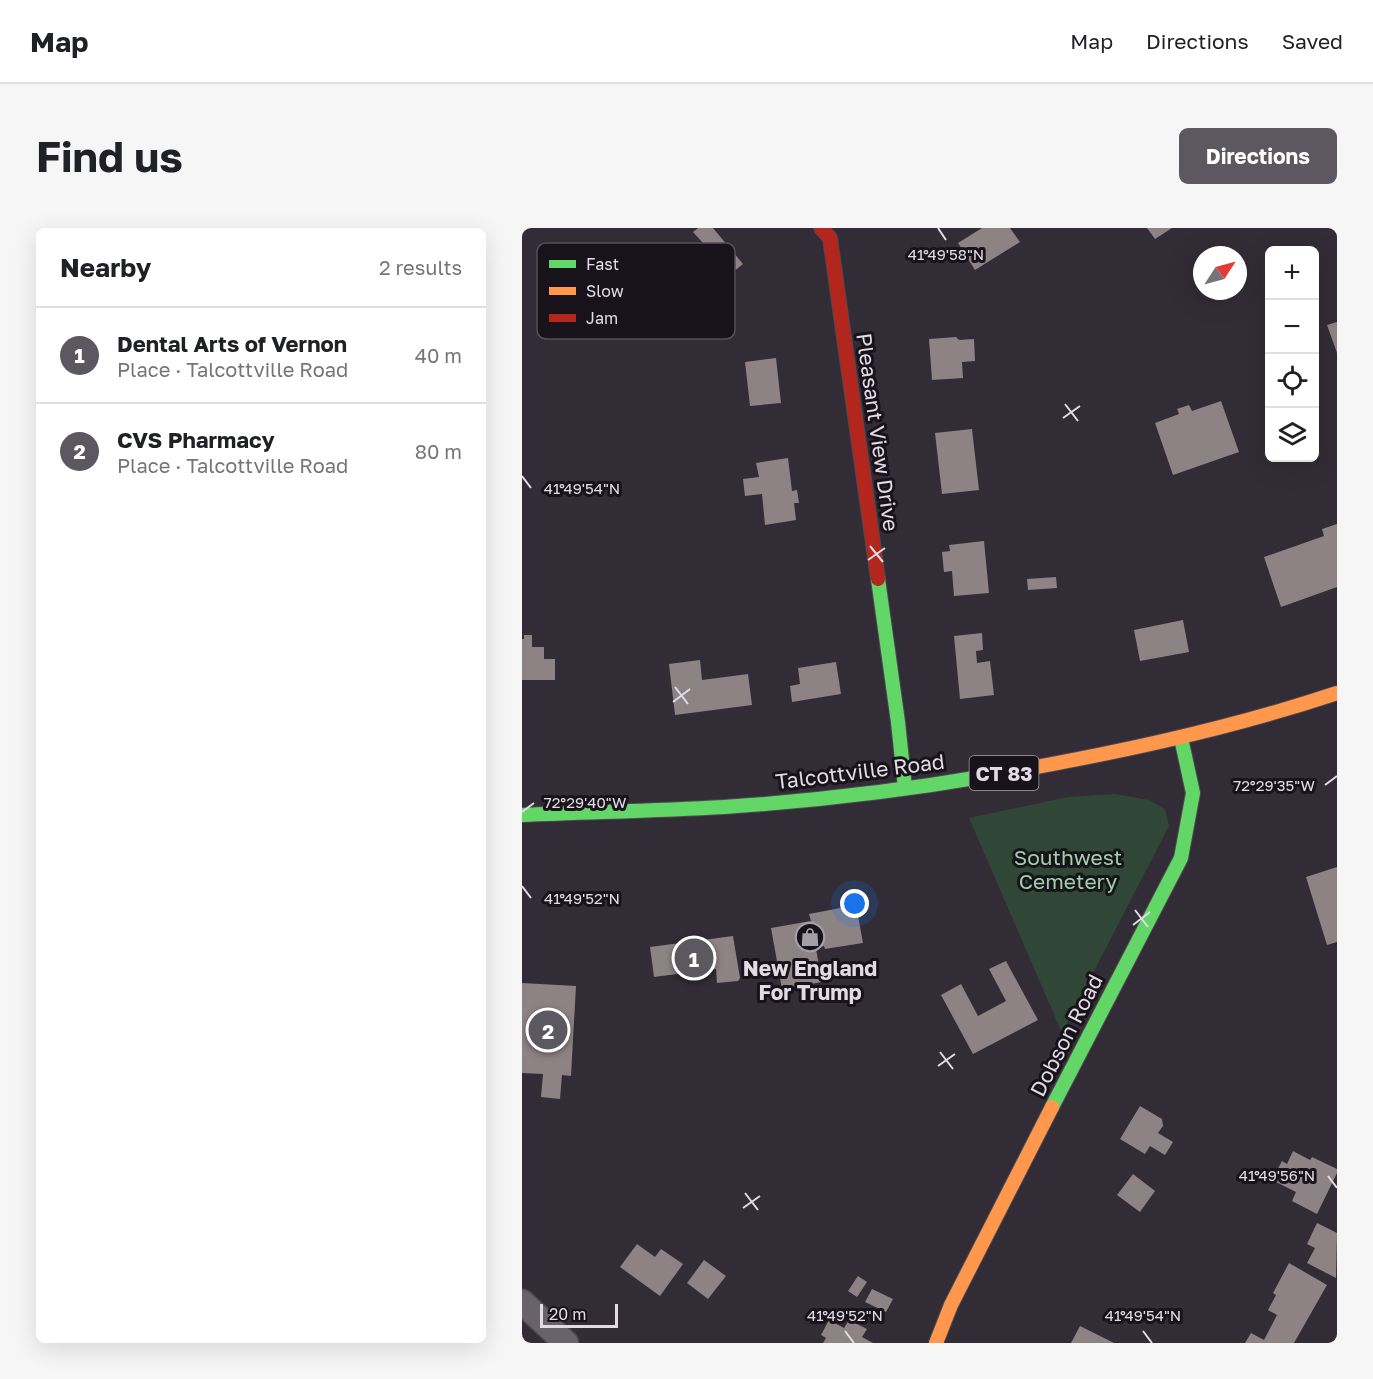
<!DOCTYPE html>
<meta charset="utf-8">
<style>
:root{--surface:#fff;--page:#f6f6f6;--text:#202124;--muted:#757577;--line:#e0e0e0;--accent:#5b595f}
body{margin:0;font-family:"Golos Text",sans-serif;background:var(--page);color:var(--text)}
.controls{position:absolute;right:18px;top:18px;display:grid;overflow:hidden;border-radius:9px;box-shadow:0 6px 24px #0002}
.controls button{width:54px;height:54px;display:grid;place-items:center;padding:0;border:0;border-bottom:2px solid var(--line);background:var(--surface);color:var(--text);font:30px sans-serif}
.compass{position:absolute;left:671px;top:18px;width:54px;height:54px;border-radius:50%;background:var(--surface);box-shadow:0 6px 24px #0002;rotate:54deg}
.scale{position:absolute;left:18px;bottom:15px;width:78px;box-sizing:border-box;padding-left:6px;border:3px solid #e2dbe6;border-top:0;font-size:16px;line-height:21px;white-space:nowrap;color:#e2dbe6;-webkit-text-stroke:4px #18131a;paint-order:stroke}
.you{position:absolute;left:333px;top:676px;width:21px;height:21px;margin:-15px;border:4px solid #fff;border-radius:50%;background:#1a73e8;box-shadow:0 0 0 9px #1a73e833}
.badge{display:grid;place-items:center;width:39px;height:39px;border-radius:50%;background:var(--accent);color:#fff;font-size:20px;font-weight:700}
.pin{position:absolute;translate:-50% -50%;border:3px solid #fff;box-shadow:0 2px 6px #0006}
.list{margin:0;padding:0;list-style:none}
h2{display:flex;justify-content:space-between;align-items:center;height:78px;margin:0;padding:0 24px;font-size:26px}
h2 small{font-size:20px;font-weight:400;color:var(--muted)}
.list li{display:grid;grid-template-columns:39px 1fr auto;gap:18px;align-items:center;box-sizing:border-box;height:96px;padding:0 24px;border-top:2px solid var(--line)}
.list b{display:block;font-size:22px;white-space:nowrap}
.list p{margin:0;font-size:20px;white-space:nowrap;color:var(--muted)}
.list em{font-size:20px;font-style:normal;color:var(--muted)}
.icon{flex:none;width:33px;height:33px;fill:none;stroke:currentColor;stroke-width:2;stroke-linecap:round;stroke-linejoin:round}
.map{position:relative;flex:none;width:815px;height:1115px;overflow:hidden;border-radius:9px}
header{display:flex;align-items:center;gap:36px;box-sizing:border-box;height:84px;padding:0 30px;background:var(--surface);border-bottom:2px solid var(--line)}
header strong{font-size:28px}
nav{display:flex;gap:33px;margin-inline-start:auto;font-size:21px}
.intro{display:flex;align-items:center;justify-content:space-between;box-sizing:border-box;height:144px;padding:0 36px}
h1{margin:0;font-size:42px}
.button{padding:15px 27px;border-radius:9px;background:var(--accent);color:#fff;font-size:21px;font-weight:700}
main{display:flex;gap:36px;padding:0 36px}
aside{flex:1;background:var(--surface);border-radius:9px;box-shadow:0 6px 24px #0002}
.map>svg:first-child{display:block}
.green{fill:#304637}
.building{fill:#8d8385}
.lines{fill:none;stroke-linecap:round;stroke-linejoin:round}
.street-casing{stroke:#4e4951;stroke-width:27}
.fast-casing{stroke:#4e4951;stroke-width:16}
.slow-casing{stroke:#4e4951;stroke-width:16}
.jam-casing{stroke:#4e4951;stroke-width:16}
.street{stroke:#68636b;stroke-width:24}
.fast{stroke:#63d668;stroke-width:14}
.slow{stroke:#ff974d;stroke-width:14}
.jam{stroke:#b3261e;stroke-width:14}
.ticks{fill:none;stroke:#e2dbe6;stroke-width:2}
.labels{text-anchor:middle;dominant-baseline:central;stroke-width:6;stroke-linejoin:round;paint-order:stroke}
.shield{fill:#18131a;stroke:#a59fa9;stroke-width:1.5}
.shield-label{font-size:20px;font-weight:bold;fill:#e2dbe6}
.street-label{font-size:21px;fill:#e2dbe6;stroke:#18131a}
.park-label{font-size:21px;fill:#9dd0aa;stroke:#18131a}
.poi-label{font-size:21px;font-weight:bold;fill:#e2dbe6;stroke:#18131a}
.key{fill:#18131a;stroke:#554f57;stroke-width:1.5}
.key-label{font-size:16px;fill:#e2dbe6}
.ticks-label{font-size:15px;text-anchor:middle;fill:#e2dbe6;stroke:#18131a;stroke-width:6;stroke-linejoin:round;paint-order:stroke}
</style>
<header>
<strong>Map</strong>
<nav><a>Map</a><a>Directions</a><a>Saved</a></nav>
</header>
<div class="intro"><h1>Find us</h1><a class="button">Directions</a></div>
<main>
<aside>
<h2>Nearby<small>2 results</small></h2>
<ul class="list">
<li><span class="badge">1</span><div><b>Dental Arts of Vernon</b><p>Place · Talcottville Road</p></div><em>40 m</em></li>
<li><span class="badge">2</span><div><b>CVS Pharmacy</b><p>Place · Talcottville Road</p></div><em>80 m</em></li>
</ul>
</aside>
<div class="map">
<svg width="815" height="1115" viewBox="0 0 815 1115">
<rect width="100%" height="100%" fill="#312c35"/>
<!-- green -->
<path class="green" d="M 593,566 L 627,572 L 643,581 L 647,598 L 540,805 L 447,590 L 546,569 Z"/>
<!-- building -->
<path class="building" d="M 176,0 L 191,0 L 221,36 L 199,54 L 173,22 L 181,15 L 171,4 Z
M 460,0 L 488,0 L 498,14 L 453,42 L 436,15 Z
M 625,0 L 650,0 L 633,11 Z
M 815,94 L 815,125 L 805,97 Z
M 434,109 L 437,112 L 452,111 L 453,133 L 440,134 L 441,150 L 410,152 L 407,111 Z
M 254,130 L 259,175 L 228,178 L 223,134 Z
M 699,173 L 717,224 L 651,247 L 633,195 L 657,186 L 655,181 L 667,177 L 670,183 Z
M 450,201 L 457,262 L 420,266 L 413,205 Z
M 266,230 L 270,263 L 275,262 L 277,275 L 272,275 L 274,292 L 243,297 L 240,266 L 223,268 L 221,251 L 237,249 L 234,235 Z
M 815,296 L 815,359 L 759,379 L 742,329 L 802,308 L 800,301 Z
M 462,313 L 467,365 L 432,368 L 430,343 L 422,344 L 420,324 L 428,323 L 427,317 Z
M 534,349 L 535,360 L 506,362 L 505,351 Z
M 661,392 L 667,424 L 618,433 L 612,402 Z
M 460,405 L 461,422 L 454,423 L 455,435 L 468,433 L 472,467 L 438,471 L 432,408 Z
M 2,407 L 10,407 L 10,419 L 22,419 L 22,431 L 33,431 L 33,452 L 0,452 L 0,411 L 2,411 Z
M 178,432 L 180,452 L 226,446 L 230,477 L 153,487 L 147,436 Z
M 314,434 L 319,466 L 270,474 L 268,458 L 278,456 L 276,440 Z
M 815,639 L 815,714 L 805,717 L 784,649 Z
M 334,677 L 341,715 L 303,721 L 302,718 L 297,719 L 297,720 L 294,721 L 300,754 L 260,761 L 249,700 L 289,693 L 287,686 Z
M 211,708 L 218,750 L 216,753 L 195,755 L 194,741 L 132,749 L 128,719 Z
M 484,733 L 516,792 L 451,826 L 419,767 L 439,756 L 456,788 L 484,773 L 467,741 Z
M 0,755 L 54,758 L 49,848 L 40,847 L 38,871 L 19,869 L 21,846 L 0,845 Z
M 618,878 L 640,891 L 641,898 L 636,905 L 651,914 L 643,927 L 628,918 L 623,926 L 598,911 Z
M 771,923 L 788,932 L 790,929 L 815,941 L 815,945 L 795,986 L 770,973 L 774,964 L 750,952 L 760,933 L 765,936 Z
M 611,946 L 633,963 L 618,984 L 595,967 Z
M 795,995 L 815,1005 L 814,1050 L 785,1035 L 793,1020 L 785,1016 Z
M 115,1016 L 133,1029 L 139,1021 L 161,1036 L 138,1068 L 98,1039 Z
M 182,1032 L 204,1048 L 186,1071 L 165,1055 Z
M 767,1035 L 805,1057 L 772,1115 L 723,1115 L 729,1105 L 742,1112 L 755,1087 L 746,1082 L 754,1067 L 751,1065 Z
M 336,1048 L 345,1054 L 335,1069 L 326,1063 Z
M 350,1061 L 371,1071 L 364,1084 L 343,1074 Z
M 307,1092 L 322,1100 L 327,1092 L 345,1101 L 340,1109 L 351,1115 L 301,1115 L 304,1110 L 299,1107 Z
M 558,1098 L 592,1115 L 549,1115 Z"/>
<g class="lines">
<!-- street casing -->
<g class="street-casing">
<path id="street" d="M 0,1074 L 44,1115"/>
</g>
<!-- fast casing -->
<g class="fast-casing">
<path id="fast" d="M 356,351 L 376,494 L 383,560
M 0,587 C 67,584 134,583 202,579 C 290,573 378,563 465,548
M 530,879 L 659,630 L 671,565 L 659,510"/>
</g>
<!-- slow casing -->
<g class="slow-casing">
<path id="slow" d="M 465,548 C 584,527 701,503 815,465
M 414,1115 L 429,1077 L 530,879"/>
</g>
<!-- jam casing -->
<g class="jam-casing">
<path id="jam" d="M 299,0 L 308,10 L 356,351"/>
</g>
<!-- street -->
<use href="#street" class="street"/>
<!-- fast -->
<use href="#fast" class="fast"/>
<!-- slow -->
<use href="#slow" class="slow"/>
<!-- jam -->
<use href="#jam" class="jam"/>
</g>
<!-- ticks -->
<path class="ticks" d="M 416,0 L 424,12M 543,176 L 556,193M 541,190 L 558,178M 0,248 L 9,260M 348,318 L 361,334M 346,332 L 363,320M 153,459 L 166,476M 151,474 L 168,461M 803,557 L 815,548M 0,584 L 12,575M 0,658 L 9,670M 613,682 L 626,699M 611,697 L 628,684M 418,824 L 431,841M 416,838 L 433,826M 806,948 L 815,960M 223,965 L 236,982M 221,980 L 238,968M 323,1103 L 332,1115M 621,1103 L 630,1115"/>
<!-- icons -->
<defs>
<g id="shop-ring" transform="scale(1.5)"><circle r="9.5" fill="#18131a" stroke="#a49ea8" stroke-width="1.5"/><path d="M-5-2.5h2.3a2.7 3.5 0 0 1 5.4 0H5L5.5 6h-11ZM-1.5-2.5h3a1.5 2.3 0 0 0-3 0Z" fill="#a49ea8"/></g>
</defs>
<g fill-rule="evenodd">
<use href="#shop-ring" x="288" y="709"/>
</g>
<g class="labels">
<!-- shield labels -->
<rect class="shield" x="447.5" y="528" width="69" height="34" rx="4.5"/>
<g class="shield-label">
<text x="482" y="545">CT 83</text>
</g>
<!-- street labels -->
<g class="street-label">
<text transform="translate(356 204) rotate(82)">Pleasant View Drive</text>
<text transform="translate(338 543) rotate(-7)">Talcottville Road</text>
<text transform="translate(544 807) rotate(-63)">Dobson Road</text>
</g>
<!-- park labels -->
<g class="park-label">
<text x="546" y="629">Southwest<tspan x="546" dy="24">Cemetery</tspan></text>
</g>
<!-- poi labels -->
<g class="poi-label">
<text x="288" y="740">New England<tspan x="288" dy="24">For Trump</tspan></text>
</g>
</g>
<!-- legend -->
<rect x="15" y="15" width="198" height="96" rx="9" class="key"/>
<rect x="27" y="32" width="27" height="8" fill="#63d668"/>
<rect x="27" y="59" width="27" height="8" fill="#ff974d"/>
<rect x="27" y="86" width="27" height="8" fill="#b3261e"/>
<g class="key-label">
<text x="64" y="42">Fast</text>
<text x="64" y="69">Slow</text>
<text x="64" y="96">Jam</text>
</g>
<g class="ticks-label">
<text x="424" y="32">41°49'58"N</text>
<text x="60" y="266">41°49'54"N</text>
<text x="752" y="563">72°29'35"W</text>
<text x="63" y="580">72°29'40"W</text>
<text x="60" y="676">41°49'52"N</text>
<text x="755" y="953">41°49'56"N</text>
<text x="323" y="1093">41°49'52"N</text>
<text x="621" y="1093">41°49'54"N</text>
</g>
</svg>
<div class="controls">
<button>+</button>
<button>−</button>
<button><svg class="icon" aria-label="locate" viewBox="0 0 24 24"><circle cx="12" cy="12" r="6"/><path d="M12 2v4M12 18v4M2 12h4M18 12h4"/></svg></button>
<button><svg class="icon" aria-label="layers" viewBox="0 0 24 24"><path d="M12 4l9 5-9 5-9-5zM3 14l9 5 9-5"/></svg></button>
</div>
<svg class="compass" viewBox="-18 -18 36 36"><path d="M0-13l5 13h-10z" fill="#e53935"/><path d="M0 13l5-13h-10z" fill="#757577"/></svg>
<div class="scale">20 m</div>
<div class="you"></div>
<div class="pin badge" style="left:172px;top:730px">1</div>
<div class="pin badge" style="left:26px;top:802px">2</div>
</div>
</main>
